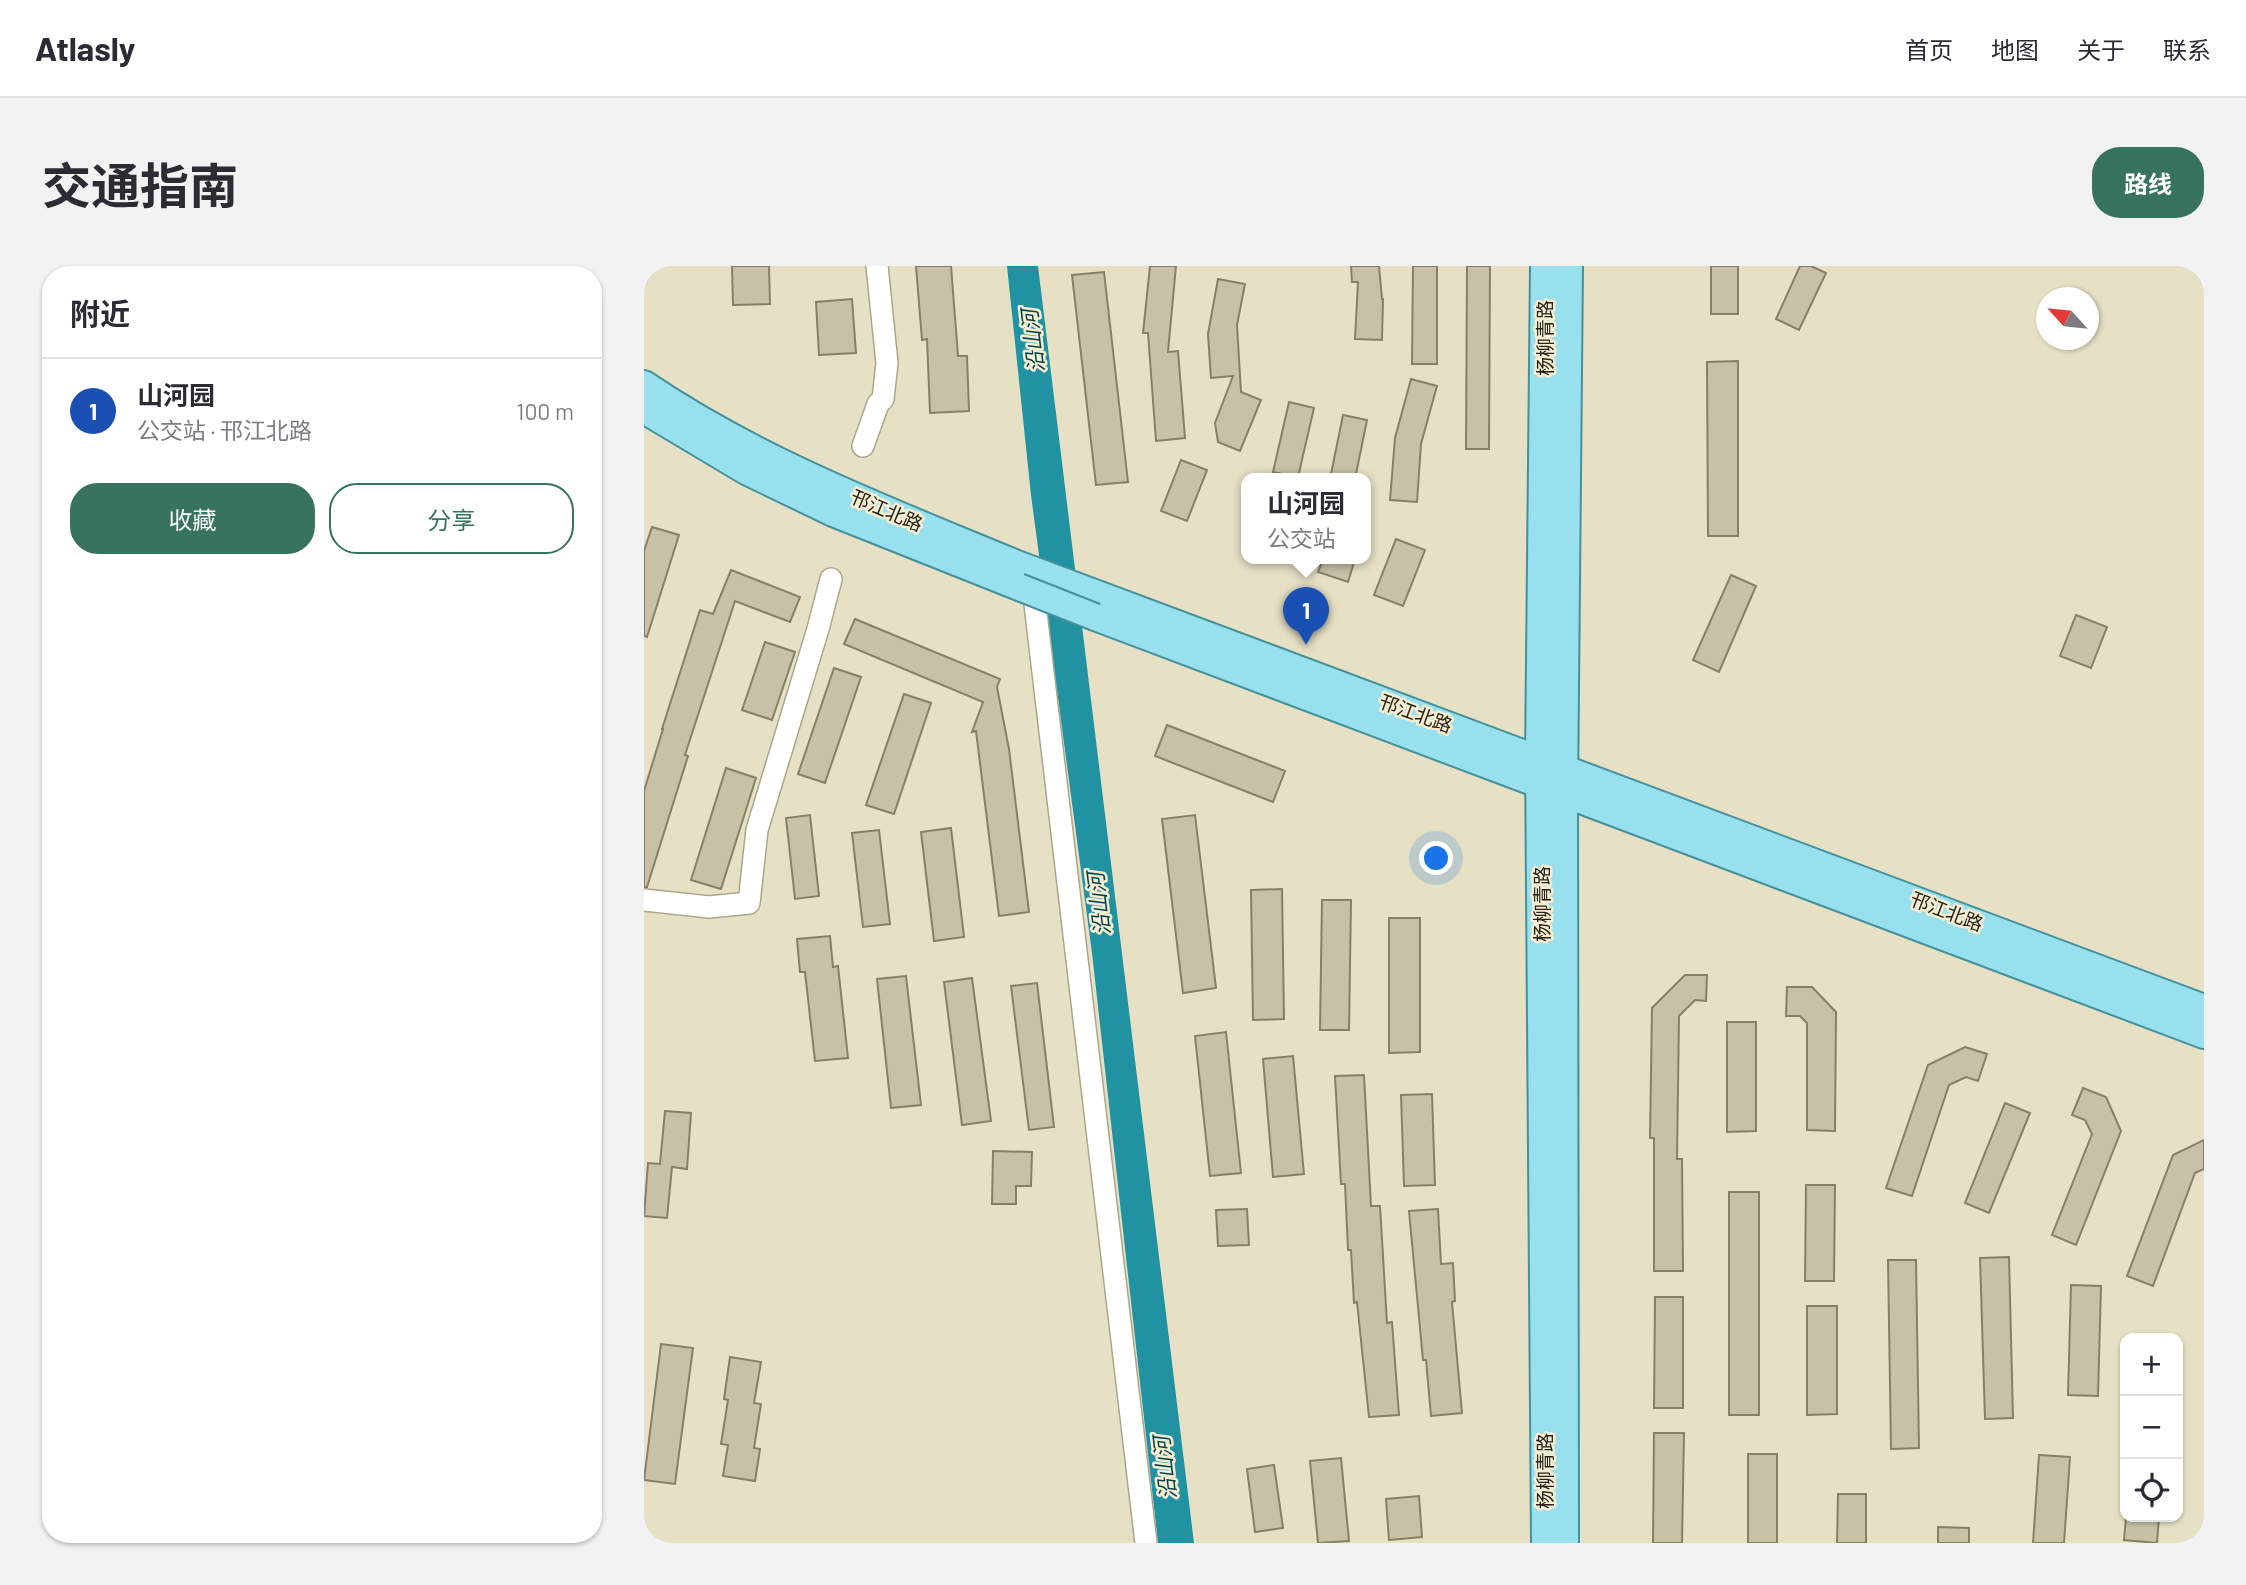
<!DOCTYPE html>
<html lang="zh">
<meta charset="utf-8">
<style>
:root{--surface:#fff;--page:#f2f2f3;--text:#2b2b33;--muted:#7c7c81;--line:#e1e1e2;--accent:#37735d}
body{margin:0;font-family:Barlow,"Noto Sans SC",sans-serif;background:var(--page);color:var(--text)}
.controls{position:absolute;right:21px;bottom:21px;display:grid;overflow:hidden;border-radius:14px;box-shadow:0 2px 5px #0004}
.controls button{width:63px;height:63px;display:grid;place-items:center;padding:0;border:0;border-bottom:2px solid var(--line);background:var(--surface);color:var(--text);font:35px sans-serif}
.compass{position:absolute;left:1392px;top:21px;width:63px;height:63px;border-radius:50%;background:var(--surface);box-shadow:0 2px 5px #0004;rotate:297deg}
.you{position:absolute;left:793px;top:593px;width:24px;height:24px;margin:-18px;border:5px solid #fff;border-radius:50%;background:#1a73e8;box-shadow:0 0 0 10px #1a73e833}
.badge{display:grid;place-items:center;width:46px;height:46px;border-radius:50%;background:var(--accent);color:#fff;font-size:23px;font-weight:700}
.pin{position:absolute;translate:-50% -58px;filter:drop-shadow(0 2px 4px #0008)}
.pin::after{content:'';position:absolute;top:37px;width:24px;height:21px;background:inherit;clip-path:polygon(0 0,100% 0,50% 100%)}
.popup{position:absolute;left:597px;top:207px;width:130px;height:91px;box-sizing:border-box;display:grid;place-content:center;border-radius:14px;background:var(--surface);filter:drop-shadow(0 2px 5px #0005);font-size:23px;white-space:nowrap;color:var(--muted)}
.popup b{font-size:26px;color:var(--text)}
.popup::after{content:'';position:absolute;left:50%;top:100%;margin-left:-14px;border:14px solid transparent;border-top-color:var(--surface)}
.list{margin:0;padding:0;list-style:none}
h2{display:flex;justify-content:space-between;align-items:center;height:91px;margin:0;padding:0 28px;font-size:30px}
h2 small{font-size:23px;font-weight:400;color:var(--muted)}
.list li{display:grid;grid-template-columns:46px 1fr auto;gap:21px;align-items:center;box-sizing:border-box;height:105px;padding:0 28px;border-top:2px solid var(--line)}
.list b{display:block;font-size:26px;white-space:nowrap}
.list p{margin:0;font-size:23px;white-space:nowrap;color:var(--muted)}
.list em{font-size:23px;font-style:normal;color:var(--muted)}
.actions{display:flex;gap:14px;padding:21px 28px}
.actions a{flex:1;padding:16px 0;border:2px solid var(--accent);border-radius:28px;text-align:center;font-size:24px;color:var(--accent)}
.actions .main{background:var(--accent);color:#fff}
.icon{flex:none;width:38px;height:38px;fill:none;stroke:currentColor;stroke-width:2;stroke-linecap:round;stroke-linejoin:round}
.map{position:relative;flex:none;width:1560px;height:1277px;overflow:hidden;border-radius:28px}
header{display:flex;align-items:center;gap:42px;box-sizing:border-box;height:98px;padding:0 35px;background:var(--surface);border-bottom:2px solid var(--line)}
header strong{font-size:33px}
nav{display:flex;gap:38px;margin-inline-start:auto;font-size:24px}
.intro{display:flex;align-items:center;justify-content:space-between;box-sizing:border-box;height:168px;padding:0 42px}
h1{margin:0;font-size:49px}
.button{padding:18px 32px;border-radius:28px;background:var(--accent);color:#fff;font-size:24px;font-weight:700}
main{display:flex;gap:42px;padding:0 42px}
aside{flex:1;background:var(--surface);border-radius:28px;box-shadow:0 2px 5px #0004}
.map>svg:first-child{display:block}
.water{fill:#2092a2}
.building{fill:#c7c1a6;stroke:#868066;stroke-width:2}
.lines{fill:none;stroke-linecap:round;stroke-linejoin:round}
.minor-casing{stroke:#aca68b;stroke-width:24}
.major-casing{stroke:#44909b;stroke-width:30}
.minor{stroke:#fff;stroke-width:21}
.major{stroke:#98e0ee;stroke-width:26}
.major-bridge-casing{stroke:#44909b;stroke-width:30;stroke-linecap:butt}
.major-bridge{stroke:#98e0ee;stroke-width:26}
.labels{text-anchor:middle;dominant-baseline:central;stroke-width:5;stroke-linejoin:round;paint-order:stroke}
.street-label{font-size:19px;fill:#252318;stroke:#f4edd1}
.water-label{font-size:21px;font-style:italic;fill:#00424b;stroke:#f4edd1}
</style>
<header>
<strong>Atlasly</strong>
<nav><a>首页</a><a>地图</a><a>关于</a><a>联系</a></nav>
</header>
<div class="intro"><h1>交通指南</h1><a class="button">路线</a></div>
<main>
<aside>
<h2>附近<small></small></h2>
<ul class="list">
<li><span class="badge" style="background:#1a4fb4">1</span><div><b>山河园</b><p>公交站 · 邗江北路</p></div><em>100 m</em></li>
</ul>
<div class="actions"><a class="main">收藏</a><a>分享</a></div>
</aside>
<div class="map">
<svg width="1560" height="1277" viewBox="0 0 1560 1277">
<rect width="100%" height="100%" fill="#e6e0c4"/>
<!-- water -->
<path class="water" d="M 363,0 L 394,0 L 550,1277 L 514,1277 L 448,687 L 387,229 Z"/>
<!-- building -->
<path class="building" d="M 88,0 L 125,0 L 126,38 L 89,39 Z
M 272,0 L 307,0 L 314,90 L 323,90 L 325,145 L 286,147 L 283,73 L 278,74 Z
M 506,0 L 532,0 L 524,86 L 534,85 L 541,172 L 512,175 L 504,67 L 499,67 Z
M 707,0 L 735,0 L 738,33 L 739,33 L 738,74 L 711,73 L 714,16 L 708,16 Z
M 769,0 L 793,0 L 793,98 L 768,98 Z
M 823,0 L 846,0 L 845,183 L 822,183 Z
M 1067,0 L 1094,0 L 1094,48 L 1067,48 Z
M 1156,0 L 1167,0 L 1182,7 L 1155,64 L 1132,53 Z
M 460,6 L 484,216 L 452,219 L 428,9 Z
M 574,13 L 601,18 L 593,59 L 597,126 L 617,134 L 596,185 L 574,176 L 571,157 L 589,110 L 567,112 L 564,68 Z
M 208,33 L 212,87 L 175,89 L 172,36 Z
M 1094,95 L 1094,270 L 1064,270 L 1063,96 Z
M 767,113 L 793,120 L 777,178 L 773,236 L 746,234 L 751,172 Z
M 645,136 L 670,142 L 654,211 L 629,206 Z
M 699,149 L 723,154 L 711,213 L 686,213 Z
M 537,194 L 563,204 L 543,255 L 517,245 Z
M 8,261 L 35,269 L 3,371 L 0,370 L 0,285 Z
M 752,273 L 781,284 L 759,340 L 730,329 Z
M 679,293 L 711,293 L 704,316 L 674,306 Z
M 87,304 L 156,331 L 146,356 L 91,335 L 41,489 L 44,490 L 3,621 L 0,621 L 0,525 L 19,463 L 18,463 L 56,344 L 69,348 Z
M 1087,309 L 1112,320 L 1075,406 L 1049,394 Z
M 1432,349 L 1463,361 L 1447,402 L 1416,390 Z
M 211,353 L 356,413 L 353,421 L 365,483 L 385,646 L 355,650 L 332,465 L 328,466 L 339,436 L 200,378 Z
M 121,376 L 151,386 L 128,454 L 98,444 Z
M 190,402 L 217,411 L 181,517 L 154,508 Z
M 260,428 L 287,437 L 250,548 L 222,539 Z
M 523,459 L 641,505 L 629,536 L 511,490 Z
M 82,502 L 112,512 L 77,623 L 47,614 Z
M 166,549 L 175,630 L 151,633 L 142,552 Z
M 551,549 L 572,722 L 539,727 L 518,553 Z
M 307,562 L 320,671 L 290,675 L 277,566 Z
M 235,564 L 246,658 L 219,661 L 208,567 Z
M 638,623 L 640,753 L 609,754 L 607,624 Z
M 678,634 L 707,634 L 705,764 L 676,764 Z
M 745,652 L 776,652 L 776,786 L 745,787 Z
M 186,670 L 189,701 L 194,700 L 204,792 L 171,795 L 161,706 L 156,706 L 153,673 Z
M 1041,709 L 1063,709 L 1062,735 L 1051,734 L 1035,750 L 1033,893 L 1038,893 L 1039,1005 L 1010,1005 L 1010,872 L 1006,872 L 1008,742 Z
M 262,710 L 277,839 L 247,842 L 233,713 Z
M 328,712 L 347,855 L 318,859 L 300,716 Z
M 393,717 L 410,861 L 385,864 L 367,720 Z
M 1143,721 L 1168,721 L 1192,746 L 1191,865 L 1163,864 L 1163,757 L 1156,750 L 1142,750 Z
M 1083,756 L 1112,756 L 1112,865 L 1083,866 Z
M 582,766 L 597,907 L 566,910 L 551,770 Z
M 1321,781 L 1343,788 L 1334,815 L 1322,811 L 1305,819 L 1268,930 L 1242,922 L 1284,799 Z
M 649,790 L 660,908 L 629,911 L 619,793 Z
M 720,809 L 727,940 L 736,940 L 743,1057 L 748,1056 L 755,1149 L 725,1151 L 713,1036 L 710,1037 L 707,984 L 704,984 L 701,918 L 697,918 L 691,810 Z
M 1439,822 L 1462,831 L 1477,865 L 1432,979 L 1408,969 L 1448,868 L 1441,854 L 1428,849 Z
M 788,828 L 791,919 L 760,920 L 757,829 Z
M 1361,837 L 1386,847 L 1345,947 L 1321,937 Z
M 21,845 L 47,847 L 43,903 L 28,901 L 23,952 L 0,950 L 4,897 L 16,898 Z
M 1560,874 L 1560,903 L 1551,907 L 1509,1020 L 1483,1010 L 1529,889 Z
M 349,885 L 388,886 L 387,920 L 372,920 L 372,938 L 348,938 Z
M 1162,919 L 1191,919 L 1190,1015 L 1161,1015 Z
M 1085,926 L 1115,926 L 1115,1149 L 1085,1149 Z
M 603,943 L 605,979 L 574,980 L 572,944 Z
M 794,943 L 797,998 L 809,997 L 811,1035 L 808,1036 L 818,1147 L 787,1150 L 782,1094 L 779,1094 L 765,945 Z
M 1365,991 L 1369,1152 L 1341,1153 L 1336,992 Z
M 1244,994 L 1272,994 L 1275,1182 L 1247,1183 Z
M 1427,1019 L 1457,1020 L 1454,1130 L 1424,1129 Z
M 1011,1031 L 1039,1031 L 1039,1142 L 1010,1142 Z
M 1163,1040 L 1193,1040 L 1193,1148 L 1163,1149 Z
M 17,1078 L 49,1082 L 31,1218 L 0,1214 Z
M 86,1091 L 117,1096 L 110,1137 L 117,1138 L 110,1182 L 116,1183 L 111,1215 L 79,1210 L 84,1179 L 77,1178 L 84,1134 L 80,1133 Z
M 1010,1167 L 1040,1167 L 1038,1277 L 1009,1277 Z
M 1104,1188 L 1133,1188 L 1133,1277 L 1104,1277 Z
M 1395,1189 L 1426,1191 L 1420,1277 L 1389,1277 Z
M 697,1192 L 705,1275 L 674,1277 L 666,1195 Z
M 630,1199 L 639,1262 L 611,1266 L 603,1203 Z
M 1194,1228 L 1222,1228 L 1222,1277 L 1193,1277 Z
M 775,1230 L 778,1271 L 745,1274 L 742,1233 Z
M 1482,1251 L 1515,1251 L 1513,1277 L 1480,1274 Z
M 1294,1261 L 1325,1262 L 1325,1277 L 1294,1277 Z"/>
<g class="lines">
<!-- minor casing -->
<g class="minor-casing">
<path id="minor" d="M 219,180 L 234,138 L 239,133 L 243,97 L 233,0
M 388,313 L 502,1277
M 0,634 L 65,641 L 105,637 L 113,564 L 174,363 L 187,313"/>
</g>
<!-- major casing -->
<g class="major-casing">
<path id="major" d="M 900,0 L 895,493 L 901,1277
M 0,118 C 115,196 245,245 373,298 L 1560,742
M 0,144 L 102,205 L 189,247 L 375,321
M 451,351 L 1560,769
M 921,1277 L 920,527 L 925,0"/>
</g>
<!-- minor -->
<use href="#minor" class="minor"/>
<!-- major -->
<use href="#major" class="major"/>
<!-- major-bridge casing -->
<g class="major-bridge-casing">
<path id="major-bridge" d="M 375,321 L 451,351"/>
</g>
<!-- major-bridge -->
<use href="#major-bridge" class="major-bridge"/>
</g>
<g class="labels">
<!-- street labels -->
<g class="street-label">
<text transform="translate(900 72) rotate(-90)">杨柳青路</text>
<text transform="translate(243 244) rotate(23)">邗江北路</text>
<text transform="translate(772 447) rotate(20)">邗江北路</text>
<text transform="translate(897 638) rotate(-90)">杨柳青路</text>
<text transform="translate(1303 645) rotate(21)">邗江北路</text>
<text transform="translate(900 1205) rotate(-90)">杨柳青路</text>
</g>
<!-- water labels -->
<g class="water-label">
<text transform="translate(388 75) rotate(-97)">沿山河</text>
<text transform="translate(454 638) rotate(-97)">沿山河</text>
<text transform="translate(520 1202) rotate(-97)">沿山河</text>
</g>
</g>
</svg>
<div class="controls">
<button>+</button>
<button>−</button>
<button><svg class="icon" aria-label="locate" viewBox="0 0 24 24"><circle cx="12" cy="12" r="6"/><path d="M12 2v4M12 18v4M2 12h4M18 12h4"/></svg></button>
</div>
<svg class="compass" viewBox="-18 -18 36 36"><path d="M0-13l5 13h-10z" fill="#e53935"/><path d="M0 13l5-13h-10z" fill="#7c7c81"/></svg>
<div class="you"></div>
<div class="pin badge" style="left:662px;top:379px;background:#1a4fb4">1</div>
<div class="popup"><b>山河园</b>公交站</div>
</div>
</main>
